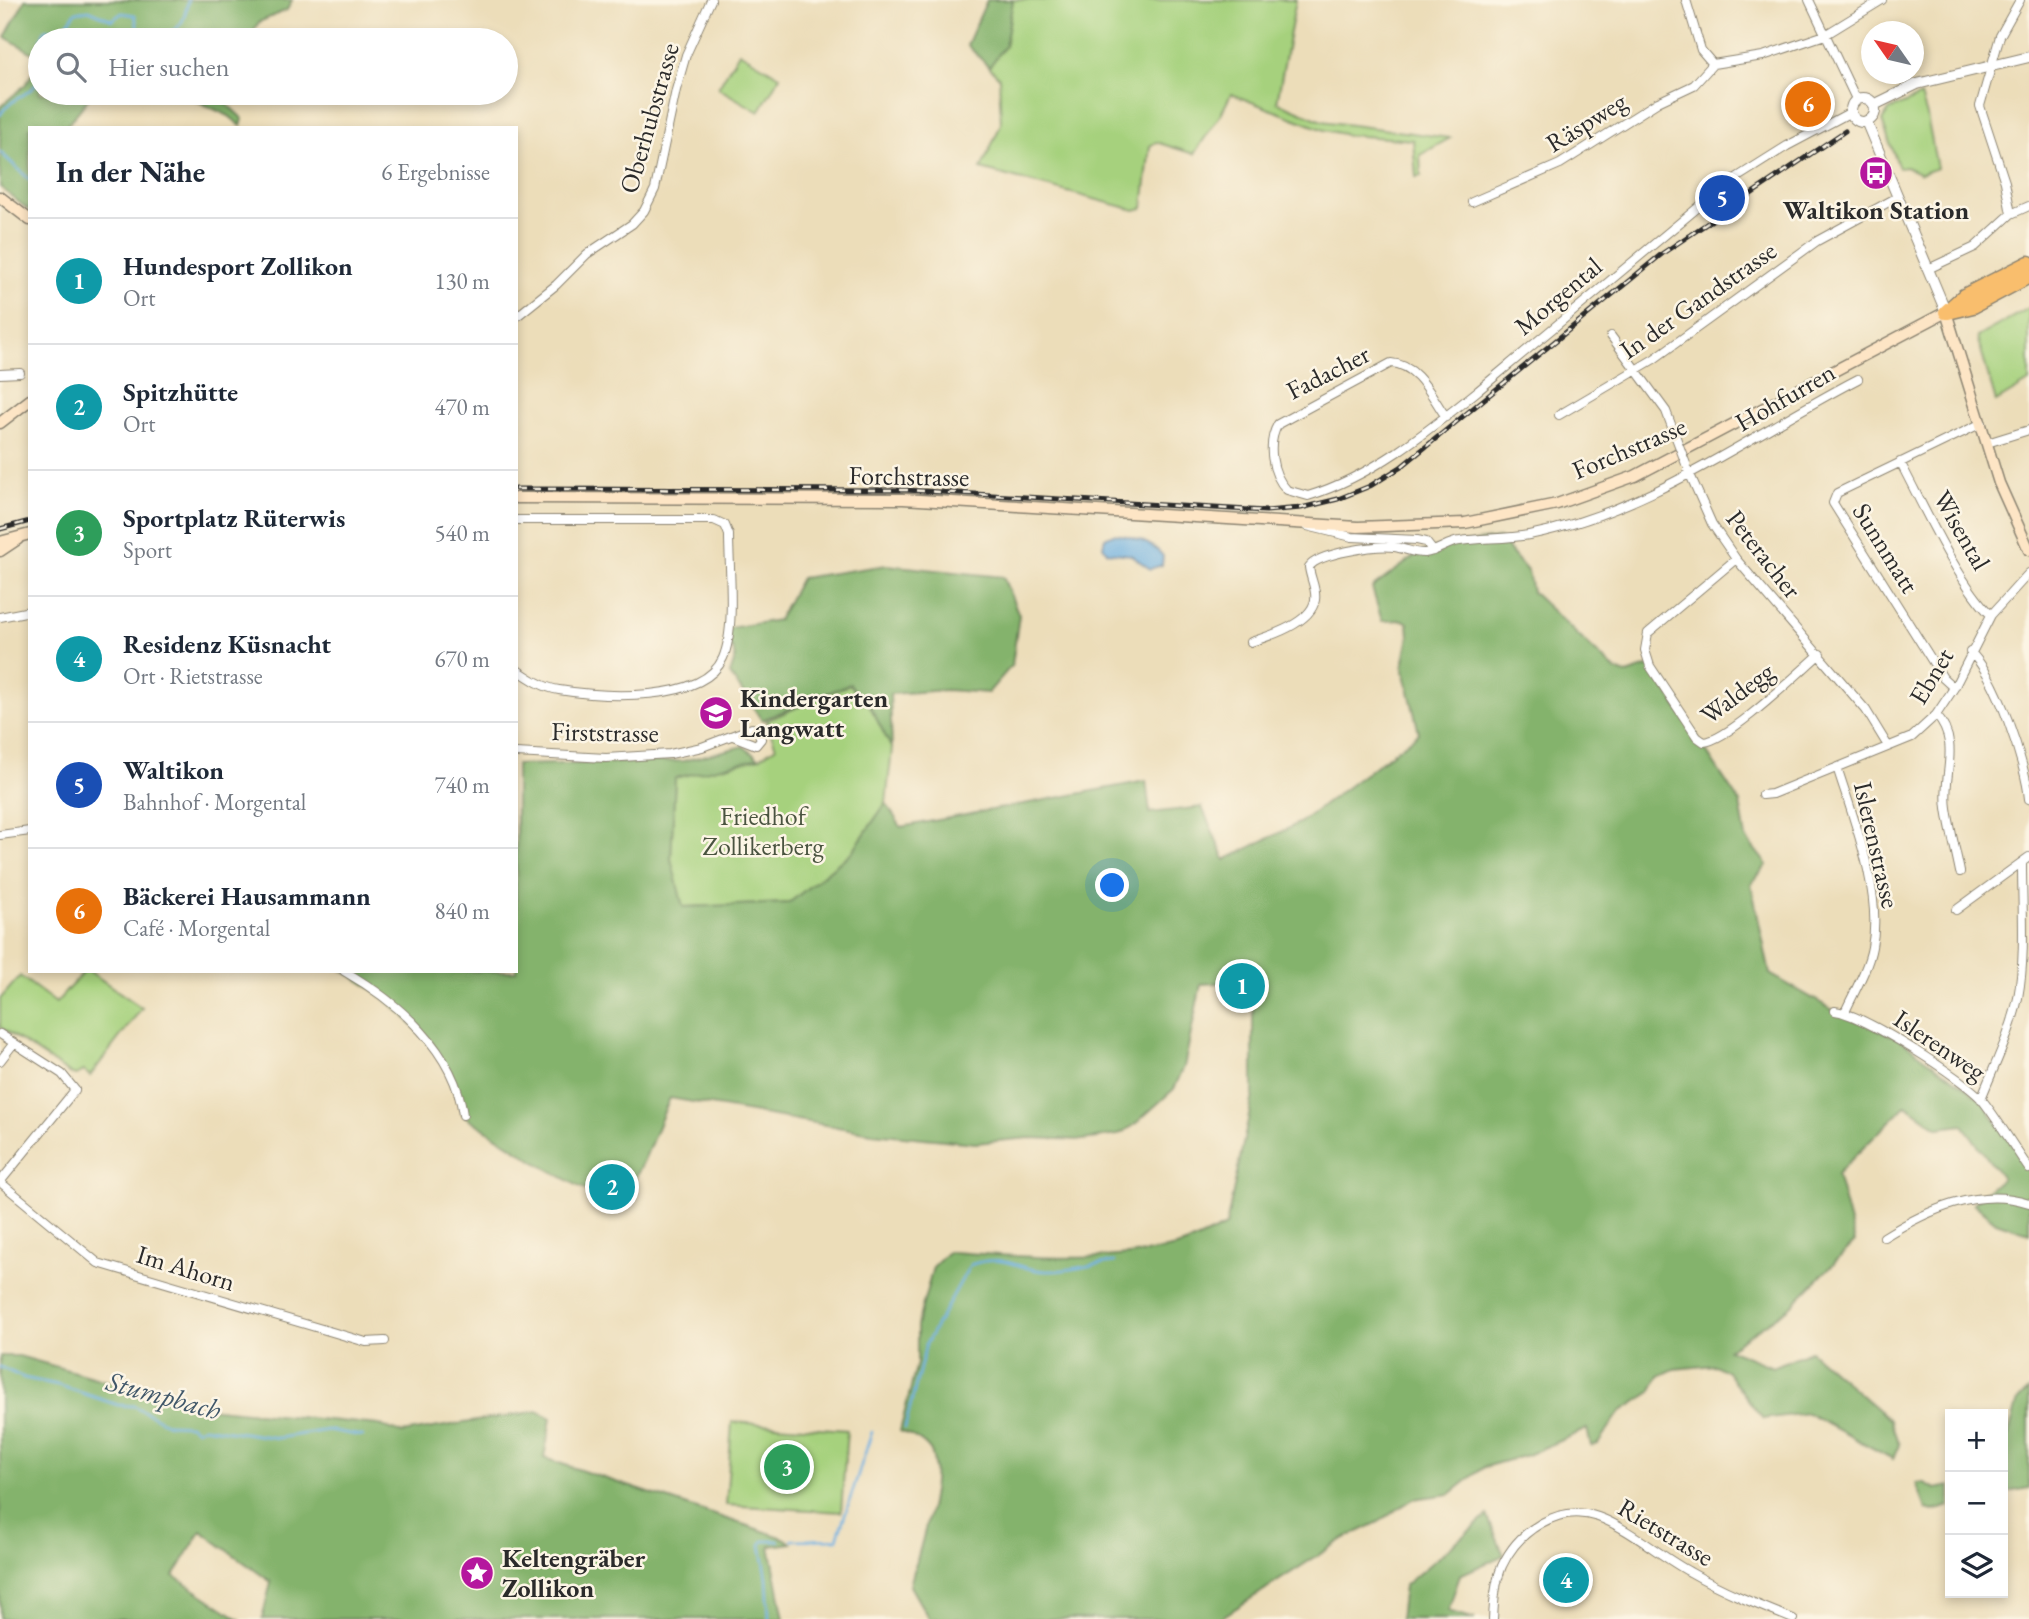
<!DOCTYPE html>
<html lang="de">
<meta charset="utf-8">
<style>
:root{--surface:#fff;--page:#f6f6f7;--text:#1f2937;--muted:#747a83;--line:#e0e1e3;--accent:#b5179e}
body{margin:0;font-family:"EB Garamond",serif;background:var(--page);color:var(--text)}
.controls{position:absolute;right:21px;bottom:21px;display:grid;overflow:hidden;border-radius:0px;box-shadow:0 4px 10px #0003}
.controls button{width:63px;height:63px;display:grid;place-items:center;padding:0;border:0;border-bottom:2px solid var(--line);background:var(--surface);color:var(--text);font:35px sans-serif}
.compass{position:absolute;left:1861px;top:21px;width:63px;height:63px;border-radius:50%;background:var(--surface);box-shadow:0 4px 10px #0003;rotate:304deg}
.you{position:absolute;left:1113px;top:886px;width:24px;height:24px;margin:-18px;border:5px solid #fff;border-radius:50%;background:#1a73e8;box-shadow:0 0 0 10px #1a73e833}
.badge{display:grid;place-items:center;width:46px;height:46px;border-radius:50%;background:var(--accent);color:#fff;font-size:23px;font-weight:700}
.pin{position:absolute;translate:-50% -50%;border:4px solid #fff;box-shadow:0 2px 7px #0006}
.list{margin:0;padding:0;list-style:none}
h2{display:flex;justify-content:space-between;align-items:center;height:91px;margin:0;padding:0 28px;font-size:30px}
h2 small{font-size:23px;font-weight:400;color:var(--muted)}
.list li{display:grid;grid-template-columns:46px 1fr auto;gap:21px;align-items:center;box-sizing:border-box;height:126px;padding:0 28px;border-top:2px solid var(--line)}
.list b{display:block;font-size:26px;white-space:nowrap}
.list p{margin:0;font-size:23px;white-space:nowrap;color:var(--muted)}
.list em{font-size:23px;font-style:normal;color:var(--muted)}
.icon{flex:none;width:38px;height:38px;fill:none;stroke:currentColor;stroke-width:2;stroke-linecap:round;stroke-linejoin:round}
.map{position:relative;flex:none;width:2029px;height:1619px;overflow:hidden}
.search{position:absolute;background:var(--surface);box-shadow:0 4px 10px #0003;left:28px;top:28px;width:490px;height:77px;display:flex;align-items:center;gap:18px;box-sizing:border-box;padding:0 24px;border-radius:38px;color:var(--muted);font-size:26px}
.panel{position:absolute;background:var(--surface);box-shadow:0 4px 10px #0003;left:28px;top:126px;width:490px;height:847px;border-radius:0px}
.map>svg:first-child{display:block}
.green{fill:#a6d17d;stroke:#687e54;stroke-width:2}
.forest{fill:#84b36c;stroke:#586f4c;stroke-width:2}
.water{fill:#69addf;stroke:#4a6c85;stroke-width:2}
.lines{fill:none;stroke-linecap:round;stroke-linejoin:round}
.stream{stroke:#69addf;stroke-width:2.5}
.minor-casing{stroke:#8c8472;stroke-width:10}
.tertiary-casing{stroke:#8c8472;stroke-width:12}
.secondary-casing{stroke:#8c8472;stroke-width:13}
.trunk-casing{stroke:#8c8472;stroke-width:17}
.minor{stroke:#fff;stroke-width:8}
.tertiary{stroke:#fff;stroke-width:10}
.secondary{stroke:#fde5c5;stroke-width:10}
.trunk{stroke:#f9be6d;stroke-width:14}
.rail-casing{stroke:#2b2b2b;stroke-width:5}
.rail{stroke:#fcf5e5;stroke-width:2.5;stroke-dasharray:8;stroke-linecap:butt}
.minor-bridge-casing{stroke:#8c8472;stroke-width:10;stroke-linecap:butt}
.minor-bridge{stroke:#fff;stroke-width:8}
.labels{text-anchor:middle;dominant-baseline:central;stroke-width:5;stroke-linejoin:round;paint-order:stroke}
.street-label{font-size:26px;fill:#2b2b2b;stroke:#fcf5e5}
.poi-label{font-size:26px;font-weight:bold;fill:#2b2b2b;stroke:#fcf5e5;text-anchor:start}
.park-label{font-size:26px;fill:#4a5440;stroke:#fcf5e5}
.water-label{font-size:28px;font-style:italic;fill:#41586a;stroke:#fcf5e5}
</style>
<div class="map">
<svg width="2029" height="1619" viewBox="0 0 2029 1619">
<rect width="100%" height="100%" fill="#fcf5e5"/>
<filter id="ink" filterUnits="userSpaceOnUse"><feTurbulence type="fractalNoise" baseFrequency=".0143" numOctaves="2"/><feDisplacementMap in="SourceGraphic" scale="14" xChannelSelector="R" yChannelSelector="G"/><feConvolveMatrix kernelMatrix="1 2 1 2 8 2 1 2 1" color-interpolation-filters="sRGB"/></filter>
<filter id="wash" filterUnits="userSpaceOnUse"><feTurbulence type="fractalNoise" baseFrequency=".00686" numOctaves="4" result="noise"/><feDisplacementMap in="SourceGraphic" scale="28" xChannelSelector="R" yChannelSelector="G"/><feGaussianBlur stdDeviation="1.57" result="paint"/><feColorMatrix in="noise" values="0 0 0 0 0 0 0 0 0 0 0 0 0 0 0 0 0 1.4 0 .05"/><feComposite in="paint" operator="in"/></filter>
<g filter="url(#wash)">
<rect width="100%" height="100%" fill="#ecddb9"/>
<!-- green -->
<path class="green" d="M 1013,0 L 1296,0 L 1277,102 L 1322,121 L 1450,138 L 1420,155 L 1421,176 L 1416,177 L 1413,140 L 1348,135 L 1324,130 L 1231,94 L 1221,114 L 1194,154 L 1156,142 L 1150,146 L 1143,208 L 1135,210 L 981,169 L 1001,124 L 999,77 L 989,67 L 1005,46 Z
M 739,52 L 780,76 L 759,112 L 718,88 Z
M 1921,96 L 1927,116 L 1937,168 L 1921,174 L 1906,167 L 1899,168 L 1882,121 L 1889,110 Z
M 2029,308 L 2029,382 L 1996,402 L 1977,337 Z
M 850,684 L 863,702 L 867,700 L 892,749 L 886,803 L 852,852 L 789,903 L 682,907 L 671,859 L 675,777 L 759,758 L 776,747 L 766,721 Z
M 84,971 L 89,971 L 142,1008 L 90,1076 L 84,1071 L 76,1075 L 69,1073 L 0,1027 L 0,999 L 20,976 L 56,1003 Z
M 732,1422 L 847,1430 L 841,1512 L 726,1505 Z"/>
<!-- forest -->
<path class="forest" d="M 25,0 L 292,0 L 287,10 L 259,22 L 248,40 L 40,40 L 40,57 L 5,37 Z
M 987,0 L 1013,0 L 1005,46 L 989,67 L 967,45 Z
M 40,63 L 40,93 L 93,93 L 65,128 L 30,128 L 30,211 L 0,187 L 0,107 L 25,85 Z
M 180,93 L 215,93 L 243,119 L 241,126 L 229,116 Z
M 1499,538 L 1528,572 L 1532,592 L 1616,671 L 1627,674 L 1650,666 L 1740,803 L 1746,838 L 1767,865 L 1751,884 L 1770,974 L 1835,1011 L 1898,1038 L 1981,1099 L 2029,1169 L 2029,1233 L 1996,1222 L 1973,1203 L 2002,1178 L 1963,1125 L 1939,1128 L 1906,1105 L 1837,1174 L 1855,1242 L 1789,1308 L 1728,1349 L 1773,1367 L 1810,1351 L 1890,1420 L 1899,1445 L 1893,1459 L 1807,1413 L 1763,1419 L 1727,1372 L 1715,1365 L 1674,1369 L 1659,1376 L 1651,1392 L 1620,1412 L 1598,1444 L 1591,1446 L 1587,1429 L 1527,1455 L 1484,1467 L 1450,1494 L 1413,1499 L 1379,1522 L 1345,1538 L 1219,1619 L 929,1619 L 910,1586 C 917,1556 944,1479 931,1452 C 925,1441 911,1435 900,1431 L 917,1363 L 917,1326 L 933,1267 L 948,1252 C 1024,1256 1100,1265 1176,1247 C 1193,1243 1210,1233 1226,1226 L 1253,1096 L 1253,981 L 1201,984 L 1184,1067 L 1174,1089 L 1133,1126 L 1117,1135 L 1083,1140 L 1030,1138 L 975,1143 L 872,1133 L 670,1098 C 653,1134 643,1177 614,1206 L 539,1164 L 463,1115 C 455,1055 394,1000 344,971 L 516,971 L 516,765 L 683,761 L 743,746 L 759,758 L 675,778 L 671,859 L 683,907 L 789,903 L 852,852 L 886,803 L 901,827 L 1146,781 L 1150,813 L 1202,807 L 1225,860 L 1301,822 L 1419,733 L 1403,666 L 1409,636 L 1408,623 L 1403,620 L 1382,621 L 1372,588 L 1419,553 L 1446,545 Z
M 887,565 L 1003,577 L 1019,615 L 1012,665 L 988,693 L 946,690 L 890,694 L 892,749 L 867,700 L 863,702 L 850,684 L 762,720 L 730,674 L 735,659 L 733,648 L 726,649 L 729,628 L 778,620 L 801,578 Z
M 0,1356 L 19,1356 L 197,1407 L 379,1425 L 402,1433 L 538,1411 L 551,1418 L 544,1458 L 784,1538 L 791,1543 L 770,1546 L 784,1619 L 262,1619 L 271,1582 L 201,1531 L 174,1576 L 239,1619 L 0,1619 Z
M 2029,1390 L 2029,1488 L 2003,1493 L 2003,1442 L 2007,1441 L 2018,1400 Z
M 1916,1483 L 1925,1483 L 1936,1489 L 1950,1486 L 1950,1506 L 1933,1511 L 1926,1509 Z
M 1487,1516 L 1504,1555 L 1460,1575 L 1448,1611 L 1475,1619 L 1400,1619 L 1404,1586 Z"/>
<!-- water -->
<path class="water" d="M 1113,534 C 1130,535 1153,543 1163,556 L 1162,565 L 1150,569 L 1131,555 L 1107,552 L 1103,546 L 1105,538 Z"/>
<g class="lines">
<!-- stream -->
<path class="stream" d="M 41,40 L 45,30 L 64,28 L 76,12 L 89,10 L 112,20 L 122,13 L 135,15 L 139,36 C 149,39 153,35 163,34 C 182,30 185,19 188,0
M 0,115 C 10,98 31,95 40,79
M 0,152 L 30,180
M 0,1367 L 24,1378 L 58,1385 L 118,1405 L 134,1406 L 168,1424 L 190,1425 L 197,1430 L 203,1427 L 278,1438 L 328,1430 L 362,1436
M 905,1428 L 926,1344 L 970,1265 C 1005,1252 1018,1271 1047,1271 C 1068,1272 1092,1264 1114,1262
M 792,1540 L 837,1539 L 872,1432
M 769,1619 L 767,1578 L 761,1545 L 763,1541 L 779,1541"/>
</g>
</g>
<g filter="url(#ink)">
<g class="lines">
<!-- minor casing -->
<g class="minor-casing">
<path id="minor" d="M 1686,0 L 1701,50 L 1713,64
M 1809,0 L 1856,99
M 1713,64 L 1763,56 L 1825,35 L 1882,0
M 1472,202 L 1560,164 L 1658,102 L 1694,85 L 1713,64
M 2011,214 L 2005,182 L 1980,106 L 2000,36 L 2020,0
M 1928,269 L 1975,247 L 2011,214 L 2029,206
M 516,317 L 556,285 L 587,254 L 632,224 L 644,211 L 655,189 L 676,90 L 686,55 L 711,0
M 1611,336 L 1666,411 L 1675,435
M 0,374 L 20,373
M 1559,415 L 1654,359 L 1817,241 L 1896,198
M 1446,417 C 1431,396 1419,365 1391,363 L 1278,424 C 1267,443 1271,474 1287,490 L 1308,496 C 1373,476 1428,431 1480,389 L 1725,185 L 1787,146 L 1851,112
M 1987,443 L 2029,430
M 1900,462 C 1922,503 1959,585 1991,615
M 1688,470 L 1712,524 L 1736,559 L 1866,710 L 1888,746
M 516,520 L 714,520 L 725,525 L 729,535 C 729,569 736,628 723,658 C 703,704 602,697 559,690 C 544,688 529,678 516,669
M 1307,526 L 1352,537 L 1417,540 L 1426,542 L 1433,551
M 1736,559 L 1648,633 L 1645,650 L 1650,666 L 1697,737 L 1704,742 C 1729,740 1797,674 1820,654
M 0,617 L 30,611
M 1251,642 C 1270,636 1311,623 1315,600 C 1317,589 1310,578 1309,567 C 1318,553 1377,545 1394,547 C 1404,548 1415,554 1425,553 C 1437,552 1448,542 1460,541 C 1483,538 1506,539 1529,535 C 1651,511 1750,435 1858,379
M 1970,652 C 1996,674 2026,765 2029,799
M 1954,688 L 1943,678 L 1833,503 L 1837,493 L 1982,423
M 1936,715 C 1962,744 1942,775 1947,808 C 1950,830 1956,851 1960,872
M 516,753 L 606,758 L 670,754 L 702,747 L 752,728 L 758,731 L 761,739 L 756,745 L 733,736
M 1837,767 C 1853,818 1883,893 1872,947 C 1868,969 1854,992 1845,1012
M 1762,795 L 1772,794 L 1912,737 L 1936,715 L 1954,688 L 1991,615 L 2029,573
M 0,835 L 30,831
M 1956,910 L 2029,857
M 344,971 C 398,1002 455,1051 463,1115
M 1835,1011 C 1863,1014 1965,1079 1983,1101 C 2000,1123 2014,1147 2029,1169
M 0,1034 L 62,1074 L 75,1090 L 0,1182
M 0,1061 L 14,1043
M 1981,1099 C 1994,1066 2011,1033 2018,998 C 2026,955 2022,908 2022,864
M 0,1182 L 98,1263 L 366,1342 L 385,1341
M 1884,1237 C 1926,1211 1978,1186 2029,1203
M 1493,1619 C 1494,1601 1495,1583 1502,1566 C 1518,1531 1559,1503 1598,1517 C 1627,1527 1662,1557 1690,1572 C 1723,1591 1758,1605 1793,1619"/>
</g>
<!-- tertiary casing -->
<g class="tertiary-casing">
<path id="tertiary" d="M1851 110a12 12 0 1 1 24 0a12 12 0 1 1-24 0Z
M 1874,105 L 1917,84 L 2029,57
M 1866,121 L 1946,312"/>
</g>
<!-- secondary casing -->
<g class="secondary-casing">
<path id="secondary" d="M 0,197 L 30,220
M 0,423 L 30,400
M 516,498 L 903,499 L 1358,527 L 1465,523 L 1557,504 L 1635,476 L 1946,312 L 1999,483 L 2029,550
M 0,542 L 30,534
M 0,551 L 18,539"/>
</g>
<!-- trunk casing -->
<g class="trunk-casing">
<path id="trunk" d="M 1946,312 L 1964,296 L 2029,263
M 1948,312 L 1973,306 L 2029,276"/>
</g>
<!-- minor -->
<use href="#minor" class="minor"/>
<!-- tertiary -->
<use href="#tertiary" class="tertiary"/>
<!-- secondary -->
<use href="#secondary" class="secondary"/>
<!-- trunk -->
<use href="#trunk" class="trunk"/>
<!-- rail casing -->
<g class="rail-casing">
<path id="rail" d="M 516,489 L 906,490 L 1266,511 L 1301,508 L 1338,499 L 1370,486 L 1401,467 L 1663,253 L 1845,131
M 0,529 L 30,521"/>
</g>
<!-- rail -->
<use href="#rail" class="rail"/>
<!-- minor-bridge casing -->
<g class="minor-bridge-casing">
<path id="minor-bridge" d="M 1675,435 L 1686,464"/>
</g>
<!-- minor-bridge -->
<use href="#minor-bridge" class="minor-bridge"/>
</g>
</g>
<!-- icons -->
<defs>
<g id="bus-disc" transform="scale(1.75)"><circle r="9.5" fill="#b5179e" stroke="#fcf5e5"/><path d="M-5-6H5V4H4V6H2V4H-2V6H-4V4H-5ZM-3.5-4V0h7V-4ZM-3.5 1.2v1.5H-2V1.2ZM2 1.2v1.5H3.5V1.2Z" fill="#fff"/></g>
<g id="school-disc" transform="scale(1.75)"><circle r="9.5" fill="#b5179e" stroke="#fcf5e5"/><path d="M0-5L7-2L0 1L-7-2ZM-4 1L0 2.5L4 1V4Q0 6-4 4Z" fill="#fff"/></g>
<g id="sight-disc" transform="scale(1.75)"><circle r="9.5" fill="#b5179e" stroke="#fcf5e5"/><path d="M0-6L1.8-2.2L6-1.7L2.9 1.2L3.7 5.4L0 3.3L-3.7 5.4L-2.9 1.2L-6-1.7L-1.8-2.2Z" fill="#fff"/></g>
</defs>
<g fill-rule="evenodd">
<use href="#bus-disc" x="1876" y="173"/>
<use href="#school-disc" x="716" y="713"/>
<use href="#sight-disc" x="477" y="1573"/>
</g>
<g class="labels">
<!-- street labels -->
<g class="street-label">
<text transform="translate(649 118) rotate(-74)">Oberhubstrasse</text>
<text transform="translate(1586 122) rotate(-32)">Räspweg</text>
<text transform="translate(1558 296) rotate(-40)">Morgental</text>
<text transform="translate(1698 300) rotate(-35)">In der Gandstrasse</text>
<text transform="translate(1328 372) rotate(-27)">Fadacher</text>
<text transform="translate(1785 397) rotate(-30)">Hohfurren</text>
<text transform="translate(1629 448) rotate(-23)">Forchstrasse</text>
<text transform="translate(909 476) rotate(1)">Forchstrasse</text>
<text transform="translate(1962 530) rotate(60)">Wisental</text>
<text transform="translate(1886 548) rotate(58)">Sunnmatt</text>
<text transform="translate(1764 554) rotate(52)">Peteracher</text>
<text transform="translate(1931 676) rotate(-59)">Ebnet</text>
<text transform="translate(1737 693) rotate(-37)">Waldegg</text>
<text transform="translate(605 732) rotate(1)">Firststrasse</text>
<text transform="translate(1877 845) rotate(77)">Islerenstrasse</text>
<text transform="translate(1940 1045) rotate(34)">Islerenweg</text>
<text transform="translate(186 1268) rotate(17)">Im Ahorn</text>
<text transform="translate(1666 1532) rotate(31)">Rietstrasse</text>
</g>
<!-- poi labels -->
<g class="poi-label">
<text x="1876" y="210" text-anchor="middle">Waltikon Station</text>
<text x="740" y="698">Kindergarten<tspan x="740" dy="30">Langwatt</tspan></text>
<text x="502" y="1558">Keltengräber<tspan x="502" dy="30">Zollikon</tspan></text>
</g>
<!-- park labels -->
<g class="park-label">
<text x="763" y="816">Friedhof<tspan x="763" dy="30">Zollikerberg</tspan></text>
</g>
<!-- water labels -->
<g class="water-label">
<text transform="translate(164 1395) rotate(15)">Stumpbach</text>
</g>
</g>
</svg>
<div class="controls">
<button>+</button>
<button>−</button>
<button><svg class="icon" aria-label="layers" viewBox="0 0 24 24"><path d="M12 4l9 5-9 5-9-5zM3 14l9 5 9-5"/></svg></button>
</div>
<svg class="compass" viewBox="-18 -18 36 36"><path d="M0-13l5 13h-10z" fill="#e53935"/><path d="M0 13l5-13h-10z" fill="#747a83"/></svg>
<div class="you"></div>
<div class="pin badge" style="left:1242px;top:986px;background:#0f9aa8">1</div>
<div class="pin badge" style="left:612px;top:1187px;background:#0f9aa8">2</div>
<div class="pin badge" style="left:787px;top:1467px;background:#2e9e5b">3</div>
<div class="pin badge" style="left:1566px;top:1580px;background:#0f9aa8">4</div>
<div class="pin badge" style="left:1722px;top:198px;background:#1a4fb4">5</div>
<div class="pin badge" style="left:1808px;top:104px;background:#e8710a">6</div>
<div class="search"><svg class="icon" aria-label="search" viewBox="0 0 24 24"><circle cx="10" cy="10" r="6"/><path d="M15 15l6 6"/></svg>Hier suchen</div>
<section class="panel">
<h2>In der Nähe<small>6 Ergebnisse</small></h2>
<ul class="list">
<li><span class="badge" style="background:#0f9aa8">1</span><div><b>Hundesport Zollikon</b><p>Ort</p></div><em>130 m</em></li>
<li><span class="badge" style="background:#0f9aa8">2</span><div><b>Spitzhütte</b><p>Ort</p></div><em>470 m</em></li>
<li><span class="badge" style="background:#2e9e5b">3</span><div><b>Sportplatz Rüterwis</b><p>Sport</p></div><em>540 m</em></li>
<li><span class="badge" style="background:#0f9aa8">4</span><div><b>Residenz Küsnacht</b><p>Ort · Rietstrasse</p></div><em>670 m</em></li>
<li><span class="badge" style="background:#1a4fb4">5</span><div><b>Waltikon</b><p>Bahnhof · Morgental</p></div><em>740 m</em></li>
<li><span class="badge" style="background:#e8710a">6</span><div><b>Bäckerei Hausammann</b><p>Café · Morgental</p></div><em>840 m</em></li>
</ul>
</section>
</div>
